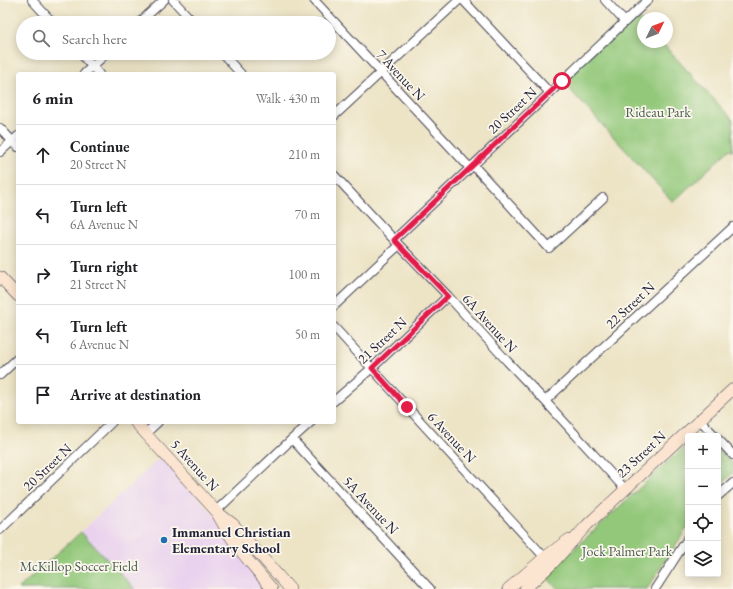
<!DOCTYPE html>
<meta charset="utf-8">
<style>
:root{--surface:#fff;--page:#f2f2f2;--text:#202124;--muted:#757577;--line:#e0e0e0}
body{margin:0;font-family:"EB Garamond",serif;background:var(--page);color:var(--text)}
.controls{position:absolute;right:12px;bottom:12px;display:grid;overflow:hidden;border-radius:4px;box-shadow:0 2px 10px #0003}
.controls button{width:36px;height:36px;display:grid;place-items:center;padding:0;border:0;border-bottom:1px solid var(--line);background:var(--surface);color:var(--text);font:20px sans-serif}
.compass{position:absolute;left:637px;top:12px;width:36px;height:36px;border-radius:50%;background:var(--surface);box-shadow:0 2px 10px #0003;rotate:47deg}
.stop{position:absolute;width:12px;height:12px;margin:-9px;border:3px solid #e11d48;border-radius:50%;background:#fff}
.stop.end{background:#e11d48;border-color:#fff;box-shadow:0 1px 4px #0008}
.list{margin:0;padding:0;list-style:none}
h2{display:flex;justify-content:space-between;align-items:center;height:52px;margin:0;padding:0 16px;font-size:17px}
h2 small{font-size:13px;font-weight:400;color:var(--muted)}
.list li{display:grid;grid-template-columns:26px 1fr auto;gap:12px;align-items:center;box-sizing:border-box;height:60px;padding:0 16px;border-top:1px solid var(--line)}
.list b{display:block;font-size:15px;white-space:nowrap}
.list p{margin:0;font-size:13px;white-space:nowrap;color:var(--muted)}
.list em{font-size:13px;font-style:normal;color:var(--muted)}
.icon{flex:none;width:22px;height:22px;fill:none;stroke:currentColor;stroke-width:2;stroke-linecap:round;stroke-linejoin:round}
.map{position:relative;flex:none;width:733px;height:589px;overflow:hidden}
.search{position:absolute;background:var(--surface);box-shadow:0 2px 10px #0003;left:16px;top:16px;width:320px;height:44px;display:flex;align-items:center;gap:10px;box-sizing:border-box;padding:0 14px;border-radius:22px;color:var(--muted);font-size:15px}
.panel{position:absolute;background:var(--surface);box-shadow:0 2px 10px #0003;left:16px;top:72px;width:320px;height:352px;border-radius:4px}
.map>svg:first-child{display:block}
.built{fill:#e9d2ee}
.green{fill:#93c87a;stroke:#5a755a}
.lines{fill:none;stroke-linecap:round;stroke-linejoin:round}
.street-casing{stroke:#403f50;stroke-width:10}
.secondary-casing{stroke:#403f50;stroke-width:12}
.street{stroke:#fff;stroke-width:8}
.secondary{stroke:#fce5d0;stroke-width:11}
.route{stroke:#e11d48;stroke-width:5}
.poi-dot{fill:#1f6fb2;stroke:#fbf7ec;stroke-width:1.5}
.labels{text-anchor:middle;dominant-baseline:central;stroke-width:3.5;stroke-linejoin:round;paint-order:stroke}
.street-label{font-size:14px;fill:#22223b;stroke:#fbf7ec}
.park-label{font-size:14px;fill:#4a5c51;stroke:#fbf7ec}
.poi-label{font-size:14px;font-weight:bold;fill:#22223b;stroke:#fbf7ec;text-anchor:start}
</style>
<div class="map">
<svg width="733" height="589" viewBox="0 0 733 589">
<rect width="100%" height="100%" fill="#fbf7ec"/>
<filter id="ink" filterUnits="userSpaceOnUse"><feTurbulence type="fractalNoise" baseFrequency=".025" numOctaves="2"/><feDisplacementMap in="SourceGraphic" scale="8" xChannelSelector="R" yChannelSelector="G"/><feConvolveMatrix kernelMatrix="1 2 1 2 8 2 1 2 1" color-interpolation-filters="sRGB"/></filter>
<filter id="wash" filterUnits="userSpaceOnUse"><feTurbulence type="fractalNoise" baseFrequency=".012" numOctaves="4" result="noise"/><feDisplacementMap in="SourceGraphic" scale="16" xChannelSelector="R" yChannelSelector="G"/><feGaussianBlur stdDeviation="0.9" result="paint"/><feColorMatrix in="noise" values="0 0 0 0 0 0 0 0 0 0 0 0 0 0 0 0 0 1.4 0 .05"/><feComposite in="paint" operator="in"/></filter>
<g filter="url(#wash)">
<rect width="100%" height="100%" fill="#ede4c6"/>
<!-- built -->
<path class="built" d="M 164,454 L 272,589 L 135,589 L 81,532 Z"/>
<!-- green -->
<path class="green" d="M 634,13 L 643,23 L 643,42 L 661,42 L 733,120 L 733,151 L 730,149 L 673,202 L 562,81 Z
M 688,443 L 688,526 L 647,589 L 558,589 L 545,576 Z
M 718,448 L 733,464 L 733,473 L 718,487 Z
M 81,532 L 135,589 L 18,589 Z"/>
</g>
<g filter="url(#ink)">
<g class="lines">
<!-- street casing -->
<g class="street-casing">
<path id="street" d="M 32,0 L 53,23
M 173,0 L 194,23
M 314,0 L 470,168
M 463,0 L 550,93
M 605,0 L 625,22
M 139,23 L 164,0
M 80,53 L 99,74
M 222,53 L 241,74
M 84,74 L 107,53
M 334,116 L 459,0
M 0,128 L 18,147
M 0,152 L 18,136
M 473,165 L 549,248 L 603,198
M 334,175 L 399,245 L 448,296 L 507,361 L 545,401 L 625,489
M 394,240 L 648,0
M 334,306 L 399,245
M 334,327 L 548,561
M 0,375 L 18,358
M 334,401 L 372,368 L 448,296
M 545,401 L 733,227
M 700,420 L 715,436
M 145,434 L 158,422
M 292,439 L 430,589
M 718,439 L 733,455
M 718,496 L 733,483
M 216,511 L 292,439 L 311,422
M 0,530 L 112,422
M 655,589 L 688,538"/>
</g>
<!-- secondary casing -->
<g class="secondary-casing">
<path id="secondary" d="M 0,277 L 18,296
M 135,422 L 216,511 L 233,524 L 290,589
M 218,515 L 228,533 L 243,554 L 272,589
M 508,589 L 545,557 L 568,540
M 525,589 L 552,564 L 587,525 L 733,389"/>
</g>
<!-- street -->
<use href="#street" class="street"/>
<!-- secondary -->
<use href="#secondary" class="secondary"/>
</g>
</g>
<g class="lines" filter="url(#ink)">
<!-- route -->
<path class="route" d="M 407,407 L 372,368 L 448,296 L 394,240 L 562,81"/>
</g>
<!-- markers -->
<circle class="poi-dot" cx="164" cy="540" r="4"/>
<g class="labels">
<!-- street labels -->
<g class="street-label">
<text transform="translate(401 75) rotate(47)">7 Avenue N</text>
<text transform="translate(512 110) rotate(-43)">20 Street N</text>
<text transform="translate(630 305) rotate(-43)">22 Street N</text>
<text transform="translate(490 323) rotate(48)">6A Avenue N</text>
<text transform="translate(382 340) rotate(-43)">21 Street N</text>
<text transform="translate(452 437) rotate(47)">6 Avenue N</text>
<text transform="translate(641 454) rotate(-43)">23 Street N</text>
<text transform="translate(195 465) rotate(48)">5 Avenue N</text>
<text transform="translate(47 467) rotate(-44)">20 Street N</text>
<text transform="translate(371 505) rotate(47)">5A Avenue N</text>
</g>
<!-- park labels -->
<g class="park-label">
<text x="658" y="112">Rideau Park</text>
<text x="627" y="551">Jock Palmer Park</text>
<text x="79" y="566">McKillop Soccer Field</text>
</g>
<!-- poi labels -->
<g class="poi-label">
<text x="172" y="532">Immanuel Christian<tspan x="172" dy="16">Elementary School</tspan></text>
</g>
</g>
</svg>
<div class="controls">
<button>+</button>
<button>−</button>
<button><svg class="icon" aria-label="locate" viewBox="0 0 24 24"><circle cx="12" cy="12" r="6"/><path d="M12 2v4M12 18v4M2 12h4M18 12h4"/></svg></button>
<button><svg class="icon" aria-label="layers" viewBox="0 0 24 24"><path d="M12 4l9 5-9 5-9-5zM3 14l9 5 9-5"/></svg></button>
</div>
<svg class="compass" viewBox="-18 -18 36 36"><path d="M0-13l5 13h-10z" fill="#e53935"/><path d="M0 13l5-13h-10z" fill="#757577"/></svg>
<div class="stop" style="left:562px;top:81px"></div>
<div class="stop end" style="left:407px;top:407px"></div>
<div class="search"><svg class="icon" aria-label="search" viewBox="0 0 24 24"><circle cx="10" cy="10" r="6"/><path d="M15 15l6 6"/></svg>Search here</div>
<section class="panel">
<h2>6 min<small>Walk · 430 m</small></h2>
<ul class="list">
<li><svg class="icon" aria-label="ahead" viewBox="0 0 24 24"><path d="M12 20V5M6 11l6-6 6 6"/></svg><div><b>Continue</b><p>20 Street N</p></div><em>210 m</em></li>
<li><svg class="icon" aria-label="left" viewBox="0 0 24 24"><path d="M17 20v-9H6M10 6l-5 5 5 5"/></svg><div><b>Turn left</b><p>6A Avenue N</p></div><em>70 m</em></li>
<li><svg class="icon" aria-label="right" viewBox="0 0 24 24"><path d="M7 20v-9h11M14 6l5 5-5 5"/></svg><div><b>Turn right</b><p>21 Street N</p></div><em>100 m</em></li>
<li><svg class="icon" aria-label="left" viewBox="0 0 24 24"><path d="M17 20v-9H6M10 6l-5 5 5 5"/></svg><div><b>Turn left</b><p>6 Avenue N</p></div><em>50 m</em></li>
<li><svg class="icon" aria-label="arrive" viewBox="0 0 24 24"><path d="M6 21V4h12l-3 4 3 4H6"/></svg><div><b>Arrive at destination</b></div></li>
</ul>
</section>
</div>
